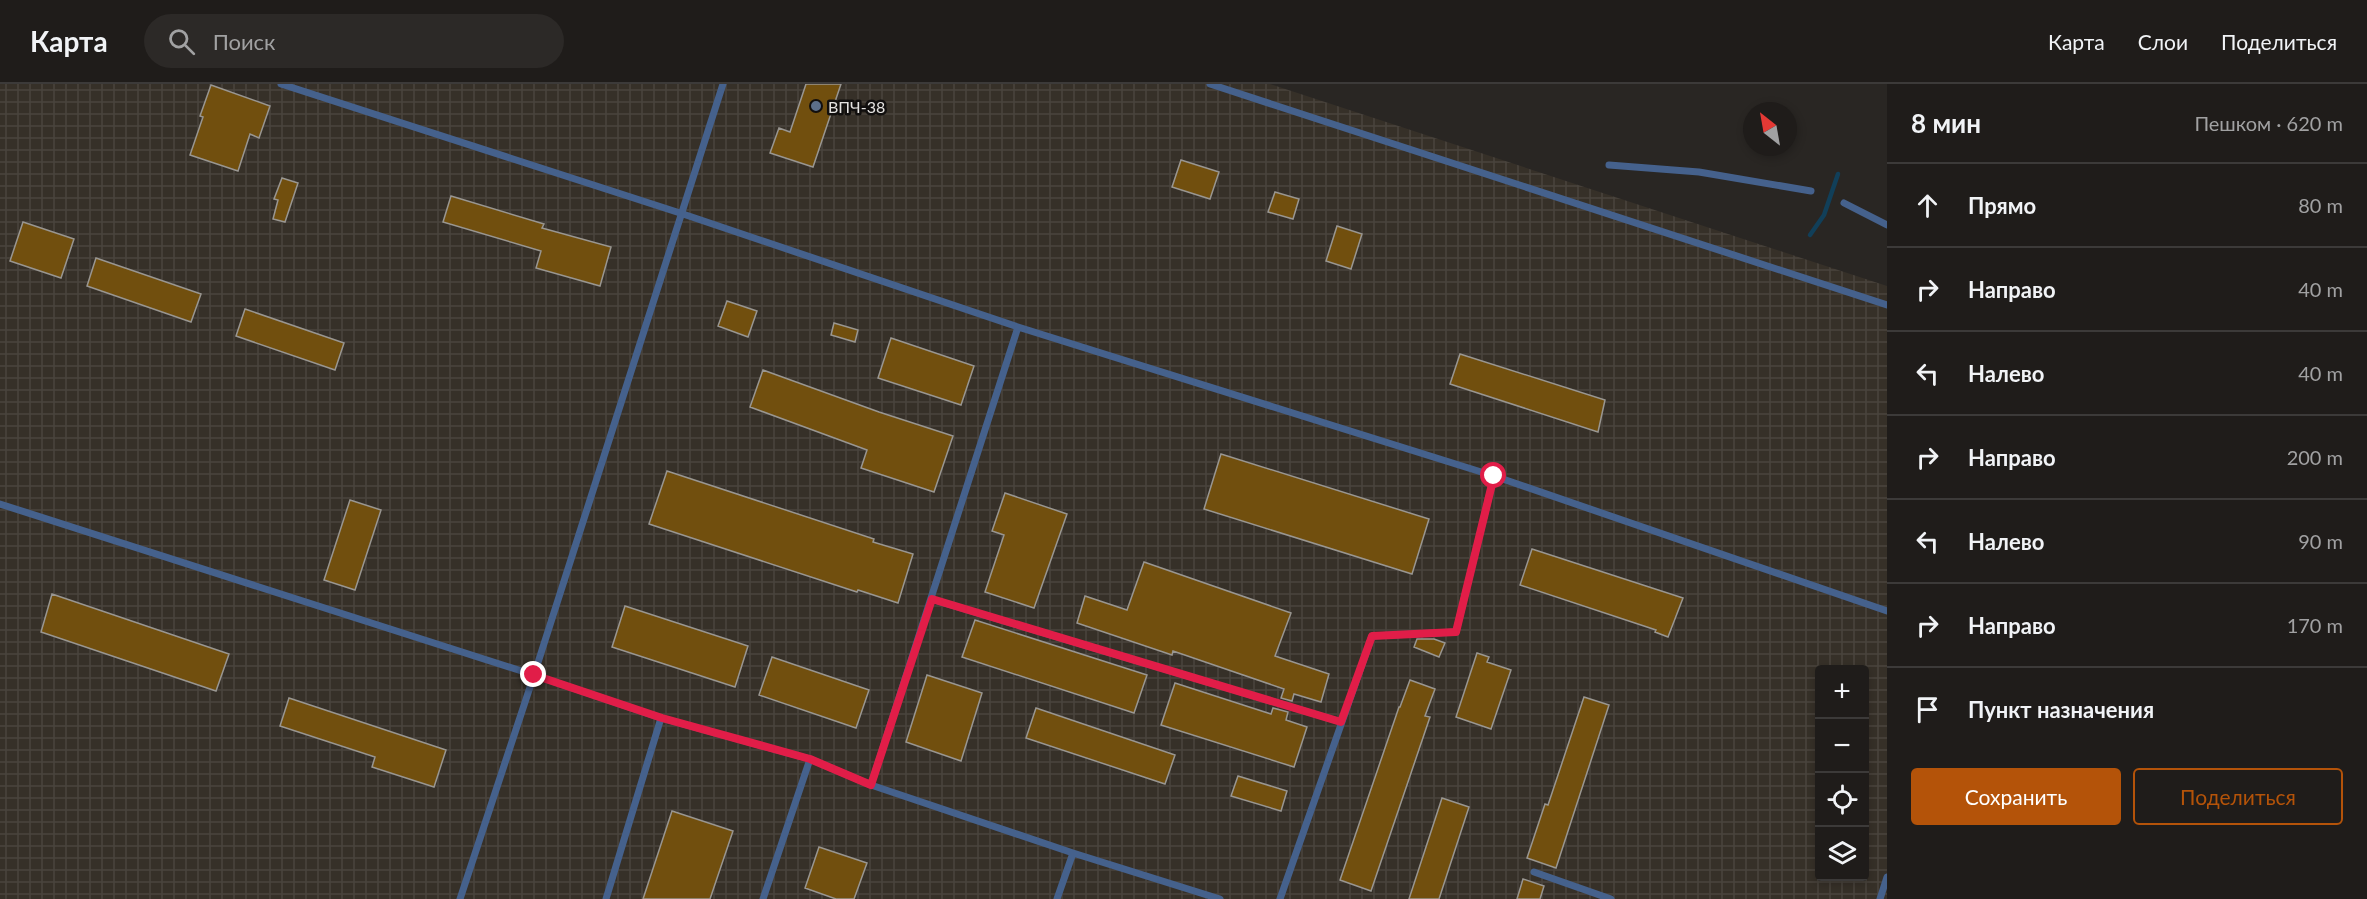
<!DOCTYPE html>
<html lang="ru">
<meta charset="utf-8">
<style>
:root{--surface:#1f1c1a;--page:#2c2927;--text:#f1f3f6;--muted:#a1a1a2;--line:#3c3a39;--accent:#b45309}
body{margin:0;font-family:Lato,sans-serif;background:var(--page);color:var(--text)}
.controls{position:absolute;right:18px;bottom:18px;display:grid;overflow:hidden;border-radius:6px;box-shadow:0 3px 9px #0003}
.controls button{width:54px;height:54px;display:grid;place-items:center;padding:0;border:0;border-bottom:2px solid var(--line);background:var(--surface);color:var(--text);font:30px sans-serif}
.compass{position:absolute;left:1743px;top:18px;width:54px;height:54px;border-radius:50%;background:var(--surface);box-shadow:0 3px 9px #0003;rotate:329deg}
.stop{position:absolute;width:18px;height:18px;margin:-14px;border:4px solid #e11d48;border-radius:50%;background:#fff}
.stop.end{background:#e11d48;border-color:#fff;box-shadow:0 2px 6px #0008}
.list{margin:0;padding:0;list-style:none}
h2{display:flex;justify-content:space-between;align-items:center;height:78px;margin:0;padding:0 24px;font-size:26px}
h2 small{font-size:20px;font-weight:400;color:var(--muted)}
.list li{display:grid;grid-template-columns:39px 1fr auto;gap:18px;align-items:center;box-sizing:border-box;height:84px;padding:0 24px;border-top:2px solid var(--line)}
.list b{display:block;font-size:22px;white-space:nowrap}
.list em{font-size:20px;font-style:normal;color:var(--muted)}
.actions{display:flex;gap:12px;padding:18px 24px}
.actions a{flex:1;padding:14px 0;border:2px solid var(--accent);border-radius:6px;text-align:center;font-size:21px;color:var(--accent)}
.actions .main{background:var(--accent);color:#fff}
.icon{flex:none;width:33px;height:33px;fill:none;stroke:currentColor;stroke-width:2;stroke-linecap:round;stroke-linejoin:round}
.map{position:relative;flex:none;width:1887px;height:815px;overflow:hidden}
header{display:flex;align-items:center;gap:36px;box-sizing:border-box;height:84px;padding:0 30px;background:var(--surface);border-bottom:2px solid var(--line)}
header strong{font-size:28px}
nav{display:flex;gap:33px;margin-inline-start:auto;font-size:21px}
.search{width:420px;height:54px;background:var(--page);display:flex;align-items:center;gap:15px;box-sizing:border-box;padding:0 21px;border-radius:33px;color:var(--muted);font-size:22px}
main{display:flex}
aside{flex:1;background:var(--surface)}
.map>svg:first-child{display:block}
.industrial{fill:url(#industrial-grid);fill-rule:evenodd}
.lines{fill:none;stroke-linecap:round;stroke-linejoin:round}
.stream{stroke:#113f59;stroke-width:4.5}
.building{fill:#714f0e;stroke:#999691;stroke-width:1.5}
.service{stroke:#45618c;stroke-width:7}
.route{stroke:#e11d48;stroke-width:8}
.service-dot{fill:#5c6f8a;stroke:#110f0e;stroke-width:2}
.labels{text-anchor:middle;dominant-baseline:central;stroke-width:5;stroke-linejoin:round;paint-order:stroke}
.poi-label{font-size:16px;fill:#e4e2e0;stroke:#110f0e;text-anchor:start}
</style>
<header>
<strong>Карта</strong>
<div class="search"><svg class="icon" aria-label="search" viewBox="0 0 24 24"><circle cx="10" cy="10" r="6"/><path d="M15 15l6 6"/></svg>Поиск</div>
<nav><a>Карта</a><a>Слои</a><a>Поделиться</a></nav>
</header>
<main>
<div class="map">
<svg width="1887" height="815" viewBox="0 0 1887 815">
<defs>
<pattern id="industrial-grid" width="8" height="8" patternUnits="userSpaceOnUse" patternTransform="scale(1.5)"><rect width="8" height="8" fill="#363028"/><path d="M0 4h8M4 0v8" fill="none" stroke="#49443d"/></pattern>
</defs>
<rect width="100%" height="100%" fill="#292623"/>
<!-- industrial -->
<path class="industrial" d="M 0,0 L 1270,0 L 1887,202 L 1887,815 L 0,815 ZM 1820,586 L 1864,586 L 1864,792 L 1820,792 Z"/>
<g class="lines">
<!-- stream -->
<path class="stream" d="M 1810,151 L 1824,131 L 1838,90"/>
</g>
<!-- building -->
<path class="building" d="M 806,0 L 841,0 L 813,83 L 770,69 L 779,44 L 790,48 Z
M 211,1 L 270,22 L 259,54 L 250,50 L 238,87 L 190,71 L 203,33 L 200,32 Z
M 1181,76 L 1219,88 L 1210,115 L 1172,103 Z
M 282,94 L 298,99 L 285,138 L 273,135 L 278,116 L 274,115 Z
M 1275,108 L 1299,115 L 1293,135 L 1268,128 Z
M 451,112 L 544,140 L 542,144 L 611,163 L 600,202 L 536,184 L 541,167 L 443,138 Z
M 23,138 L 74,155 L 61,194 L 10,177 Z
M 1337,142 L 1362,150 L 1351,185 L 1326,177 Z
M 96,174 L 201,210 L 191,238 L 87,202 Z
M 727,217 L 757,227 L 748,253 L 718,242 Z
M 245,225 L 344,259 L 335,286 L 236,252 Z
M 834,239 L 858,246 L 855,258 L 831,251 Z
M 891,254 L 974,282 L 961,321 L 878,294 Z
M 1460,270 L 1605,316 L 1598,348 L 1450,300 Z
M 763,286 L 879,328 L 953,352 L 934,408 L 861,384 L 867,366 L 750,323 Z
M 1221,370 L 1429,435 L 1412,490 L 1204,425 Z
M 667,387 L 874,455 L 873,458 L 913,470 L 898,519 L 858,506 L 857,508 L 649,440 Z
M 1005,409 L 1067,430 L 1034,524 L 985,508 L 1004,451 L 992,447 Z
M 350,416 L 381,426 L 355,506 L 324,496 Z
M 1532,465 L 1683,514 L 1668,553 L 1655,548 L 1656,546 L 1520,501 Z
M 1144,478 L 1291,529 L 1275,572 L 1329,590 L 1321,618 L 1294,610 L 1292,617 L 1281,614 L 1284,605 L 1173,567 L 1172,571 L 1077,539 L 1085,512 L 1127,526 Z
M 52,510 L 229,570 L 216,607 L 41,548 Z
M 625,522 L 748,562 L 735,603 L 612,563 Z
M 975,536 L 1147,591 L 1134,629 L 962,573 Z
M 1417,555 L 1434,555 L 1445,559 L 1439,573 L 1414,563 Z
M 1477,569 L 1489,573 L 1487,578 L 1511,586 L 1491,645 L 1456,633 Z
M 772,573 L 869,606 L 856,644 L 759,611 Z
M 927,591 L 982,609 L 961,677 L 906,658 Z
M 1410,596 L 1435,605 L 1425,632 L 1430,633 L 1371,807 L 1340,796 L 1399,623 L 1400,623 Z
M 1175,599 L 1271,630 L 1273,624 L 1288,628 L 1286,636 L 1307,643 L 1294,683 L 1161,641 Z
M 1584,613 L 1609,621 L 1556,784 L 1527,774 L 1545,720 L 1548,721 Z
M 289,614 L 446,666 L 434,703 L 372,683 L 375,673 L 280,642 Z
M 1036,624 L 1175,671 L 1165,700 L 1026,654 Z
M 1238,692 L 1287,707 L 1281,727 L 1231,712 Z
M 1442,714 L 1469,723 L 1439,815 L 1409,815 Z
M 672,727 L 733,747 L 710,815 L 643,815 Z
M 819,763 L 867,779 L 854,815 L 836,815 L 805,804 Z
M 1523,795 L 1544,802 L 1540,815 L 1517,815 Z"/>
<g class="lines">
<!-- service -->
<path class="service" d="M 281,0 L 680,129 L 1018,243 L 1494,392 L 1887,527
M 1210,0 L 1887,221
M 1609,81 L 1699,88 L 1811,107
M 1844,119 L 1887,141
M 0,420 L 534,591 L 661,634 L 810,675 L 871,701 L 1073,769 L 1220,815
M 931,515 L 1341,638
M 871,701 L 1018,243
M 1534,788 L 1611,815
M 460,815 L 534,591 L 723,0
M 606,815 L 661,634
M 763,815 L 810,675
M 1057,815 L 1073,769
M 1280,815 L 1372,552 L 1456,548 L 1494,392
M 1880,815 L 1887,793"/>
</g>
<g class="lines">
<!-- route -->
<path class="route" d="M 534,591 L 662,634 L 810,675 L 871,701 L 932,515 L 1341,638 L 1372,552 L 1456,548 L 1494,392"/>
</g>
<!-- markers -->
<circle class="service-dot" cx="816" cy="22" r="6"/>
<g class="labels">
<!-- poi labels -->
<g class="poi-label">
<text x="828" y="22">ВПЧ-38</text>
</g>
</g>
</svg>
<div class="controls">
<button>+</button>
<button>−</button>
<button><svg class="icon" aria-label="locate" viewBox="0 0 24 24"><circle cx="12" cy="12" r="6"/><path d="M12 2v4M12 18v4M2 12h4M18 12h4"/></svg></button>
<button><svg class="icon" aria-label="layers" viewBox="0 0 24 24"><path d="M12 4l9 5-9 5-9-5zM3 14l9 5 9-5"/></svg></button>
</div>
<svg class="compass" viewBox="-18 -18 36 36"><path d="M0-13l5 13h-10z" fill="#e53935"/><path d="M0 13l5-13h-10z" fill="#a1a1a2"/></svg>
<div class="stop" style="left:1494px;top:392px"></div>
<div class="stop end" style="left:534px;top:591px"></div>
</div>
<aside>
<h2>8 мин<small>Пешком · 620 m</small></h2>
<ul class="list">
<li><svg class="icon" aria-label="ahead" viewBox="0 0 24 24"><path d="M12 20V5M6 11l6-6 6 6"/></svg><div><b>Прямо</b></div><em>80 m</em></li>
<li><svg class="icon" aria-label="right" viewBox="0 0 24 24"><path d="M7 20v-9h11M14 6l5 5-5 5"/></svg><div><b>Направо</b></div><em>40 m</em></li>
<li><svg class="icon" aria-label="left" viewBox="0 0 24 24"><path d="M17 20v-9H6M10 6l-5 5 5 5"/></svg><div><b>Налево</b></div><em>40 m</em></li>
<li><svg class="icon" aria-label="right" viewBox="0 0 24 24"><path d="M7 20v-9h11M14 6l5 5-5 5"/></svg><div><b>Направо</b></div><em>200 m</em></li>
<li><svg class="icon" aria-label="left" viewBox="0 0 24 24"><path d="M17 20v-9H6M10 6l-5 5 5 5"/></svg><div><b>Налево</b></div><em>90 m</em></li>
<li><svg class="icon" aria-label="right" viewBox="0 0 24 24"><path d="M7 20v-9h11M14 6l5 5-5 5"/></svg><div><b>Направо</b></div><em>170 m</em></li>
<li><svg class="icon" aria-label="arrive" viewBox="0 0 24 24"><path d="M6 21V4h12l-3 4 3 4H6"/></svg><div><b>Пункт назначения</b></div></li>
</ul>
<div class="actions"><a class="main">Сохранить</a><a>Поделиться</a></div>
</aside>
</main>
